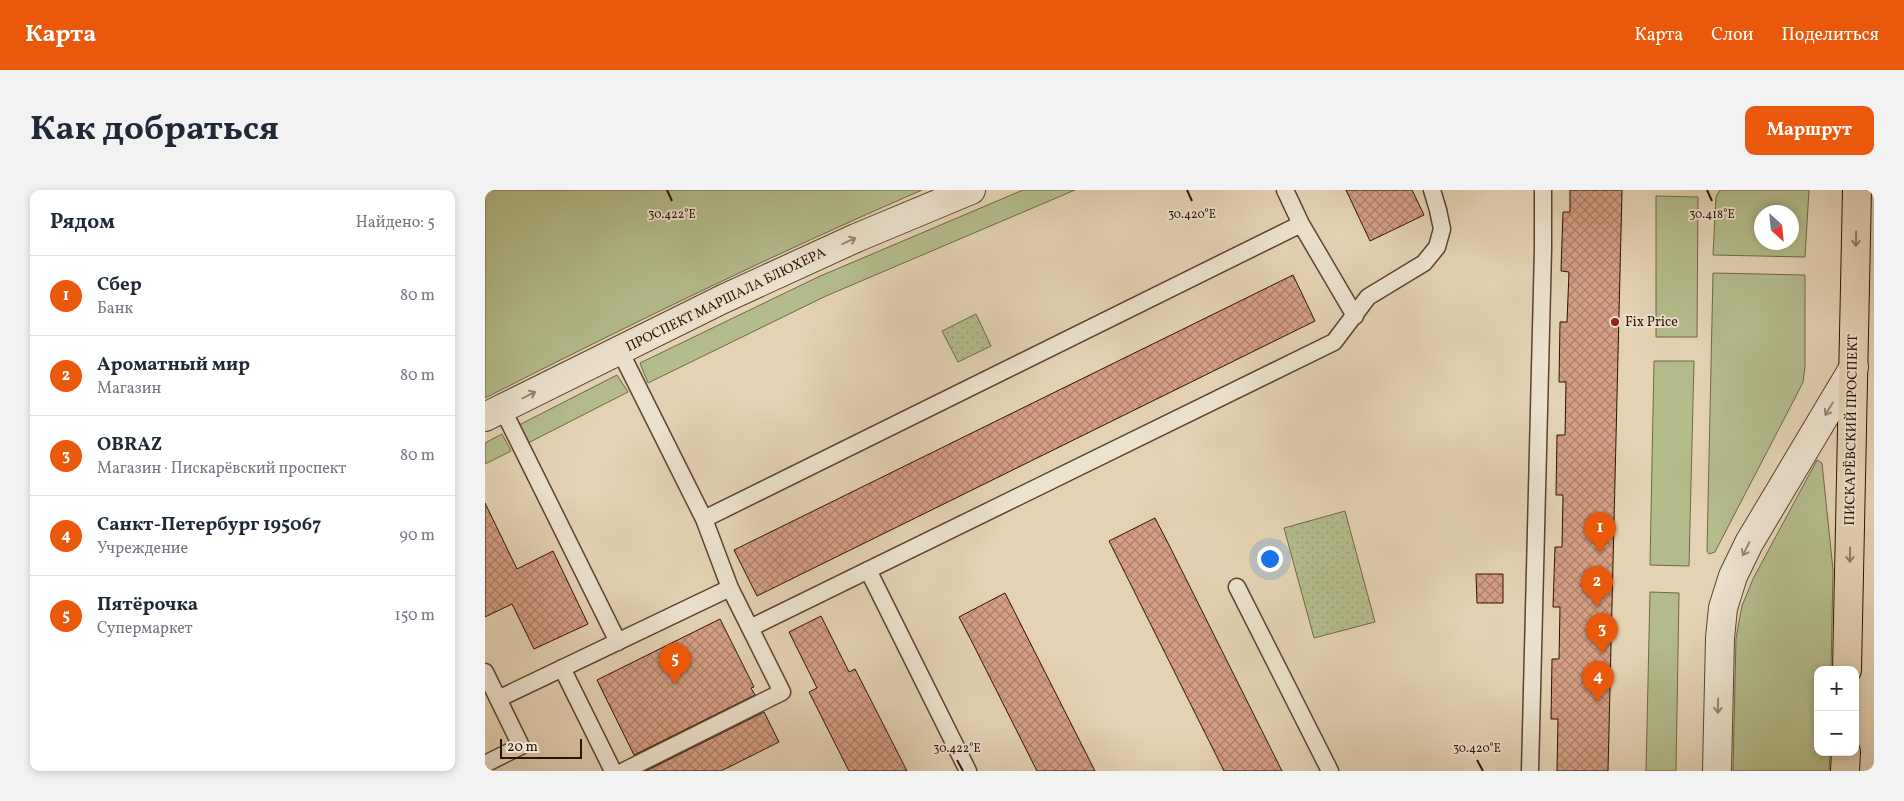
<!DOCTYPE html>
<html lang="ru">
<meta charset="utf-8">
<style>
:root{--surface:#fff;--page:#f2f2f3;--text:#1f2937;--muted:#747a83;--line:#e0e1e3;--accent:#ea580c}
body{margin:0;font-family:Vollkorn,serif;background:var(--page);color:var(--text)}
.controls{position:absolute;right:15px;bottom:15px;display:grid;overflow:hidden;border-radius:10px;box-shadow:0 2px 8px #0003}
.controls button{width:45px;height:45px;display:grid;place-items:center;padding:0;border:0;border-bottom:1px solid var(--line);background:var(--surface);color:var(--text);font:25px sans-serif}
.compass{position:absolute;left:1269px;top:15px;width:45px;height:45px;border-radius:50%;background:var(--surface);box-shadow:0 2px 8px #0003;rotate:153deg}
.scale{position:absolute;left:15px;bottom:12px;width:82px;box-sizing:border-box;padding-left:5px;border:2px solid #301202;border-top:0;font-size:14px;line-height:18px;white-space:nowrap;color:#301202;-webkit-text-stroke:4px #ede2ce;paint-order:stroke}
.you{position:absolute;left:784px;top:368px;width:18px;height:18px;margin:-12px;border:4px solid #fff;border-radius:50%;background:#1a73e8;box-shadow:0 0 0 8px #1a73e833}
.badge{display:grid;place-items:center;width:32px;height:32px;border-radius:50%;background:var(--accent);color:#fff;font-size:16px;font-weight:700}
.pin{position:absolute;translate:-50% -41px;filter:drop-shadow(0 1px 2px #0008)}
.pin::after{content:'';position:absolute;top:26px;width:18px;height:15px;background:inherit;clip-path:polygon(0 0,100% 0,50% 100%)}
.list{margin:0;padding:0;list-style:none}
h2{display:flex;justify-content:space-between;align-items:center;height:65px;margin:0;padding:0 20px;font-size:21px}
h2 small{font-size:16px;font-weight:400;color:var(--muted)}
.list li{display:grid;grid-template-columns:32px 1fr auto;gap:15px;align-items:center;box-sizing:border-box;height:80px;padding:0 20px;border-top:1px solid var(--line)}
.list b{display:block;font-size:19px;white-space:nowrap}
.list p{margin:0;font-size:16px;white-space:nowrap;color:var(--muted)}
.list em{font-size:16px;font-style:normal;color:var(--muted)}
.map{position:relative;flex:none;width:1389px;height:581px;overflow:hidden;border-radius:10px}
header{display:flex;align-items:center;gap:30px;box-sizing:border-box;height:70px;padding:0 25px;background:var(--accent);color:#fff}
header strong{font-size:24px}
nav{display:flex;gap:28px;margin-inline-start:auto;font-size:18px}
.intro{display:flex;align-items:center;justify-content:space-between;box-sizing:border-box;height:120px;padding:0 30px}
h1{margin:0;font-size:35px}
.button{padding:12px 22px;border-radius:10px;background:var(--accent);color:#fff;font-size:18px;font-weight:700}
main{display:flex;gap:30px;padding:0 30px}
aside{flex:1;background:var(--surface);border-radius:10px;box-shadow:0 2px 8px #0003}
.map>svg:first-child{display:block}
.green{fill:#b5bc8c;stroke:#726747;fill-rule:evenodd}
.park{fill:url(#park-dots);stroke:#726747}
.building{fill:url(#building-cross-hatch);stroke:#301202}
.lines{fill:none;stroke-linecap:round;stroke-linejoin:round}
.service-casing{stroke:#5d422e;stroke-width:19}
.minor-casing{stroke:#5d422e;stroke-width:30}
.primary-casing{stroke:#301202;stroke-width:30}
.service{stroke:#ede2ce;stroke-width:16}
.minor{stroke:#ede2ce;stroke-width:28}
.primary{stroke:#e4d3b3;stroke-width:28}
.oneway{stroke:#937c63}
.oneway2{stroke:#988472}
.ticks{fill:none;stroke:#301202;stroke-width:2}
.poi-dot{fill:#8f2418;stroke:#ede2ce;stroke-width:2}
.labels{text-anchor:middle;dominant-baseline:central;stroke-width:4;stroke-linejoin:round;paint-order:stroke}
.street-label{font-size:14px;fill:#301202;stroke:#ede2ce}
.poi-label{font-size:14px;fill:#301202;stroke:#ede2ce;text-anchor:start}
.ticks-label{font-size:12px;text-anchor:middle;fill:#301202;stroke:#ede2ce;stroke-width:4;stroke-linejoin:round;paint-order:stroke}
</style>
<header>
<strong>Карта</strong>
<nav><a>Карта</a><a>Слои</a><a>Поделиться</a></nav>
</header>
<div class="intro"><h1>Как добраться</h1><a class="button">Маршрут</a></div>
<main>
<aside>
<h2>Рядом<small>Найдено: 5</small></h2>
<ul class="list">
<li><span class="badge">1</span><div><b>Сбер</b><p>Банк</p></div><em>80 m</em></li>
<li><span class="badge">2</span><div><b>Ароматный мир</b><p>Магазин</p></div><em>80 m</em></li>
<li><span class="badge">3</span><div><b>OBRAZ</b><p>Магазин · Пискарёвский проспект</p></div><em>80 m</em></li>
<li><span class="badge">4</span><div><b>Санкт-Петербург 195067</b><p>Учреждение</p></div><em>90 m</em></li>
<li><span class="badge">5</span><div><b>Пятёрочка</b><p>Супермаркет</p></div><em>150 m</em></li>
</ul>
</aside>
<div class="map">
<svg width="1389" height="581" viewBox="0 0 1389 581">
<defs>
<pattern id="park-dots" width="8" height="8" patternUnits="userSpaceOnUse" patternTransform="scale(1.25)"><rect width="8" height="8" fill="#b5bc8c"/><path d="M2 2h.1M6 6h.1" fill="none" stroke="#9ca177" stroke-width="1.8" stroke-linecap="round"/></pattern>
<pattern id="building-cross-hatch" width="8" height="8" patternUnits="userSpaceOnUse" patternTransform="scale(1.25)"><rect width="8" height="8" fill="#d49f83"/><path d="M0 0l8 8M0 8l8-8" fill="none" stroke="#ac8069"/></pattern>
</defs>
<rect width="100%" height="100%" fill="#e4d3b3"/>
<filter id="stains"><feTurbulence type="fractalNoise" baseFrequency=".004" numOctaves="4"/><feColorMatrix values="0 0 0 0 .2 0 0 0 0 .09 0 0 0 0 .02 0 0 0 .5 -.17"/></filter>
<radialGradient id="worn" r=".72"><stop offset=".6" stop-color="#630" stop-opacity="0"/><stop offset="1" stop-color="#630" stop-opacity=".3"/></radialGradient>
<!-- green -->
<path class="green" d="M 0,0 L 437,0 C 289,64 144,135 0,208 Z
M 538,0 L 590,0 L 341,106 L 163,193 L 155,173 L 333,87 Z
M 1235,0 L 1324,0 L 1320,67 L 1228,65 L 1231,7 ZM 1276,22 L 1306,22 L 1306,52 L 1276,52 Z
M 1171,6 L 1213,7 L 1212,147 L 1171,147 Z
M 1228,83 L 1320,85 L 1320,177 L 1318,192 L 1311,206 L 1232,358 L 1230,362 L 1224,364 L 1222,361 Z
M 1169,171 L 1209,171 L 1204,376 L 1165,375 Z
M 132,185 L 143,202 L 43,253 L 34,235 Z
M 17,244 L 26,261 L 0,274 L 0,253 Z
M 1332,270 L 1337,273 L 1348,380 L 1346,480 L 1333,480 L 1333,562 L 1345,562 L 1344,581 L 1248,581 L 1251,448 L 1257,416 L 1268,389 Z
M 1165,402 L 1194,403 L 1191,581 L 1161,581 Z"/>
<!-- park -->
<path class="park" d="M 491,124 L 506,156 L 473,172 L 457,141 Z
M 860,321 L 890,432 L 829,448 L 799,338 Z"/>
<!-- building -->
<path class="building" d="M 861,0 L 927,0 L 939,25 L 885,51 Z
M 1085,0 L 1137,0 L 1123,581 L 1072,581 L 1073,529 L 1066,529 L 1067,469 L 1074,469 L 1075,417 L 1068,417 L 1070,357 L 1077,357 L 1078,305 L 1071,305 L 1072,245 L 1080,245 L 1081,192 L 1074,192 L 1075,132 L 1082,132 L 1084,82 L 1076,81 L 1078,22 L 1085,22 Z
M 808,85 L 830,131 L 272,406 L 249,360 Z
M 0,313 L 32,379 L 68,361 L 103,434 L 49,459 L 27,414 L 0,427 Z
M 670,328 L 684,355 L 797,581 L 739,581 L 624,351 Z
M 991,384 L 1018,384 L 1018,413 L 992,413 Z
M 520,403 L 610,581 L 552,581 L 488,454 L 474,427 Z
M 336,426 L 364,482 L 370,479 L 422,581 L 364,581 L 324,502 L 332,498 L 304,442 Z
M 235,429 L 269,497 L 266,498 L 270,505 L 149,565 L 112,490 Z
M 279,522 L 294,552 L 236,581 L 161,581 Z"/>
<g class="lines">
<!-- service casing -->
<g class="service-casing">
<path id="service" d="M 800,0 L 816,34 L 870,126
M 135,161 L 219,329 L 245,398 L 265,438 L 849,152 L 883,107 L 939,73 L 952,57 L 957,39 L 953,20 L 947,0
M 17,218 L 133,452
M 219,329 L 816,34
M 383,380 L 483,581
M 752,397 L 845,581
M 77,478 L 128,581
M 0,482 L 36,556 L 0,574
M 13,509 L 245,398
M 139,581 L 297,502 L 265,438
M 1045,581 L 1058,59 L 1058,0"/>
</g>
<!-- minor casing -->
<g class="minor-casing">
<path id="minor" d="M 0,227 L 238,109 L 371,48 L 486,0
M 1232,581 L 1235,448 L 1238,418 L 1248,386 L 1264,353 L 1369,177"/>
</g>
<!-- primary casing -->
<g class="primary-casing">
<path id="primary" d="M 1362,480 L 1372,0
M 1360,581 L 1361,562"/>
</g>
<!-- service -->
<use href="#service" class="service"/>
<!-- minor -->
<use href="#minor" class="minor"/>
<!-- primary -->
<use href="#primary" class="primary"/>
</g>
<!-- one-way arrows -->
<defs><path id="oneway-shaft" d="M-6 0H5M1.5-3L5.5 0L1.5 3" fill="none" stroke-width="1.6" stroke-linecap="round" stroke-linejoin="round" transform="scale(1.25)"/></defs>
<g class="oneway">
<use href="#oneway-shaft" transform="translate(1371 49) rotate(91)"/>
<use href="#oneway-shaft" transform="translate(1365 365) rotate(91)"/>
</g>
<g class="oneway2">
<use href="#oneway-shaft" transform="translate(364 51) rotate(-24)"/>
<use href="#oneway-shaft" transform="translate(44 205) rotate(-26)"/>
<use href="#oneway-shaft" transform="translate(1344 219) rotate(121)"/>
<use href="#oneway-shaft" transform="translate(1261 359) rotate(116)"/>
<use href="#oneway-shaft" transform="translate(1233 516) rotate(91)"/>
</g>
<!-- ticks -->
<path class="ticks" d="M 182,0 L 187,11M 702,0 L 707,11M 1222,0 L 1227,11M 472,570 L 478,581M 992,570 L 998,581"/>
<!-- markers -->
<circle class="poi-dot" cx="1130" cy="132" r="5"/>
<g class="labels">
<!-- street labels -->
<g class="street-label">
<text transform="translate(241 110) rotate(-26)">ПРОСПЕКТ МАРШАЛА БЛЮХЕРА</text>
<text transform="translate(1367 240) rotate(-89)">ПИСКАРЁВСКИЙ ПРОСПЕКТ</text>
</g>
<!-- poi labels -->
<g class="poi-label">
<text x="1140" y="132">Fix Price</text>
</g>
</g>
<g class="ticks-label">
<text x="187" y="28">30.422°E</text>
<text x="707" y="28">30.420°E</text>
<text x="1227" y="28">30.418°E</text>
<text x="472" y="562">30.422°E</text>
<text x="992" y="562">30.420°E</text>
</g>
<rect width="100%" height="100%" filter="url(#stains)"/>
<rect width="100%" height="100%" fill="url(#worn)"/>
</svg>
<div class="controls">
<button>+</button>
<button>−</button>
</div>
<svg class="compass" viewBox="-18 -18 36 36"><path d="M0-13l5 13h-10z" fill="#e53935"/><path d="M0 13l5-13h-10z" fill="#747a83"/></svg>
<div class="scale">20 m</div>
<div class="you"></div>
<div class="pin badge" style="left:1115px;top:363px">1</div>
<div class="pin badge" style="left:1112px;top:417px">2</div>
<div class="pin badge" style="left:1117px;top:464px">3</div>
<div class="pin badge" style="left:1113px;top:512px">4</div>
<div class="pin badge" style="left:190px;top:494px">5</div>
</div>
</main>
